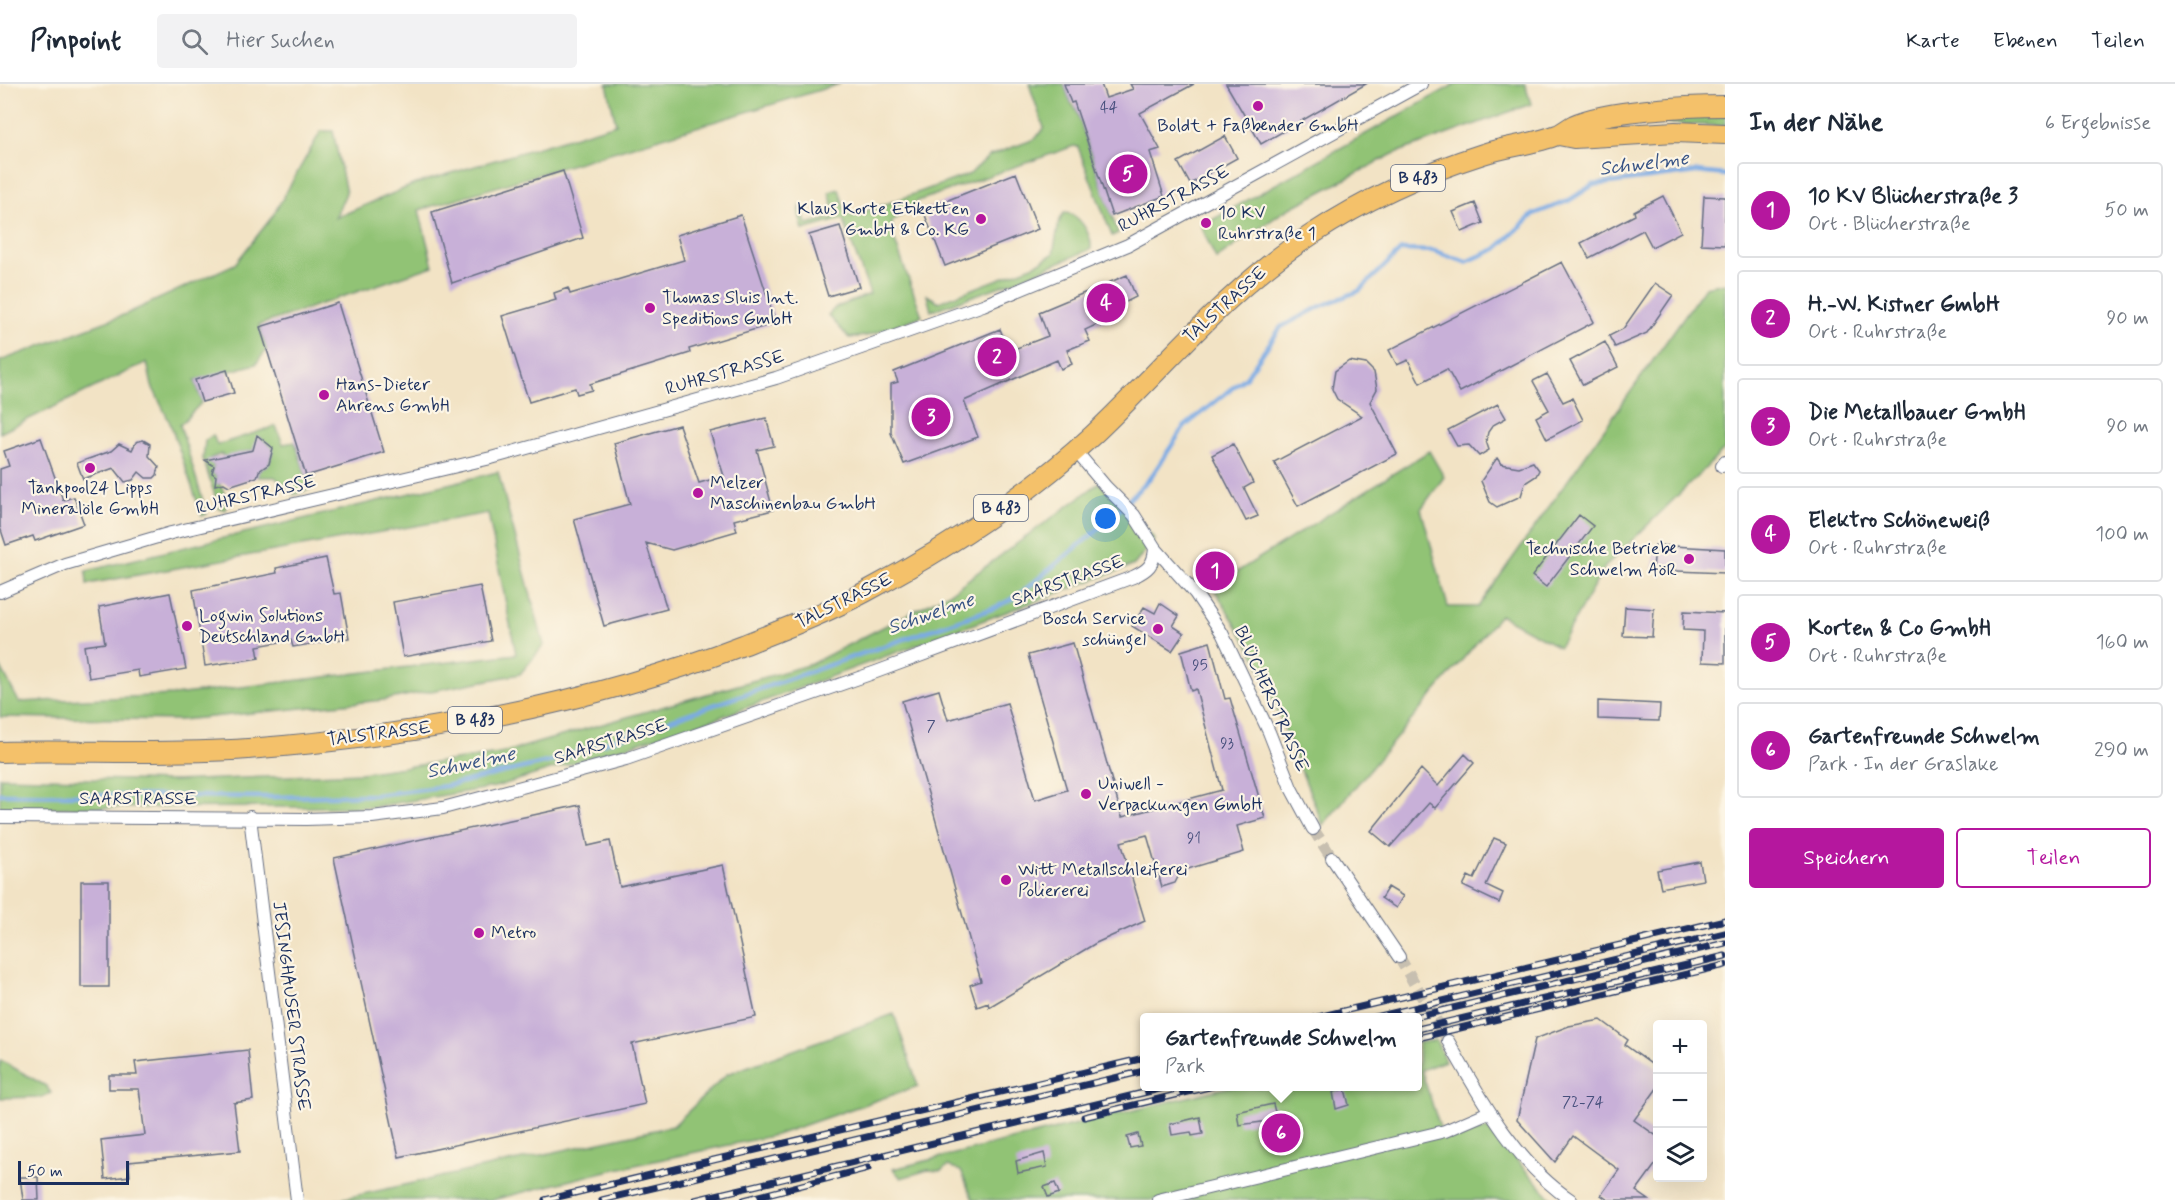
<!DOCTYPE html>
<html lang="de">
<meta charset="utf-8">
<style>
:root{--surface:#fff;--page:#f2f2f3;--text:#1f2937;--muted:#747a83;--line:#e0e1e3;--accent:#b5179e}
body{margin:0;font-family:Mynerve,sans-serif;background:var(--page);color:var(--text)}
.controls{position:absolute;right:18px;bottom:18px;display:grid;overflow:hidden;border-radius:6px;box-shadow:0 6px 24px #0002}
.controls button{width:54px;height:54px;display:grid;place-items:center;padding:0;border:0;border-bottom:2px solid var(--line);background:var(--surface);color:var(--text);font:30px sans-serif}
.scale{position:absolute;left:18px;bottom:15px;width:111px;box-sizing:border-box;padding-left:6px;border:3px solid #1b2f5e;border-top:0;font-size:16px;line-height:21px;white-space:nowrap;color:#1b2f5e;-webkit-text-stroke:4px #fcf5e5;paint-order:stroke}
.you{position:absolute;left:1106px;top:435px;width:21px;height:21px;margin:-15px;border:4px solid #fff;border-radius:50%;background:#1a73e8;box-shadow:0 0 0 9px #1a73e833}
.badge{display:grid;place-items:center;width:39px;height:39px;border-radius:50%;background:var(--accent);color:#fff;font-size:20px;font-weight:700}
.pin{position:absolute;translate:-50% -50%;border:3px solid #fff;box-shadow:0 2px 6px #0006}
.popup{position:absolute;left:1140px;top:929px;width:282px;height:78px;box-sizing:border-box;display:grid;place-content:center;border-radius:6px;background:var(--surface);filter:drop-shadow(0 2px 4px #0005);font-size:20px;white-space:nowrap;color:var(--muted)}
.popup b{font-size:22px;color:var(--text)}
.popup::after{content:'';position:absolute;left:50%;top:100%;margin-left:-12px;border:12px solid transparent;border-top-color:var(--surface)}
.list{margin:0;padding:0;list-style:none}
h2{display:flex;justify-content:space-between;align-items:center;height:78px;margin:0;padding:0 24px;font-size:26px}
h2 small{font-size:20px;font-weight:400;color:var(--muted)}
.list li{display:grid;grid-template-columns:39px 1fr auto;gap:18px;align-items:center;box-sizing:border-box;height:96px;margin:0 12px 12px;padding:0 12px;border:2px solid var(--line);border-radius:6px}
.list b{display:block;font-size:22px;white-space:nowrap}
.list p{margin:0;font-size:20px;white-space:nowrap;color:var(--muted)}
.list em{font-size:20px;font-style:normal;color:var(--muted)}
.actions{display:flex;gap:12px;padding:18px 24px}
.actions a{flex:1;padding:14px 0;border:2px solid var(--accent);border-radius:6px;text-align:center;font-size:21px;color:var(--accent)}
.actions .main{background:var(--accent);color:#fff}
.icon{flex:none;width:33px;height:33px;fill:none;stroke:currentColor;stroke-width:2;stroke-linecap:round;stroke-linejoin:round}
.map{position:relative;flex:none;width:1725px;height:1116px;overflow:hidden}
header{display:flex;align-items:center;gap:36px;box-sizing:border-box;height:84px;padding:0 30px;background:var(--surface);border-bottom:2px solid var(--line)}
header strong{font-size:28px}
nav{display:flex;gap:33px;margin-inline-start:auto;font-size:21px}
.search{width:420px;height:54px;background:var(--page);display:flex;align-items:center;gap:15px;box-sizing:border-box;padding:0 21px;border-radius:6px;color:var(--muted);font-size:22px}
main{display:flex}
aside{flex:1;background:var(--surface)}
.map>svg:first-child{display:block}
.green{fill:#91c374;stroke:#567969;stroke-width:1.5}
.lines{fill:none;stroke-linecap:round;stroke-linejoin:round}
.stream{stroke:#7aaae4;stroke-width:4.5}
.building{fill:#c8b0d8}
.minor-tunnel{stroke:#c7bfb0;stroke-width:12;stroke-dasharray:12 6;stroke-linecap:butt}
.minor-casing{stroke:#666e82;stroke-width:14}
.primary-casing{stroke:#666e82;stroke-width:22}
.minor{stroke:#fff;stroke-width:12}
.primary{stroke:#f4c16a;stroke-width:20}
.rail-casing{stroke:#1b2f5e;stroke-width:7}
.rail{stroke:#fcf5e5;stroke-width:4.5;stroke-dasharray:14;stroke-linecap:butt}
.poi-dot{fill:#b5179e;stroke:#fcf5e5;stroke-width:2}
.labels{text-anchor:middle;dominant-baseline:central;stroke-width:4.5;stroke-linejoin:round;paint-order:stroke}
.number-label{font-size:15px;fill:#464f7c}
.shield{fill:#fcf5e5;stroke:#5e6a86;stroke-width:1.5}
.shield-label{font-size:16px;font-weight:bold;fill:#1b2f5e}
.poi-label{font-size:18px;fill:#1b2f5e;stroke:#fcf5e5;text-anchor:start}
.street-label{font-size:18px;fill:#1b2f5e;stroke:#fcf5e5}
.water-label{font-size:20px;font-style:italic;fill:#385486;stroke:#fcf5e5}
</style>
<header>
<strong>Pinpoint</strong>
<div class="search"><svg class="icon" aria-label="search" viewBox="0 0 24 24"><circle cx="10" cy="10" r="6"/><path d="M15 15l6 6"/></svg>Hier suchen</div>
<nav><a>Karte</a><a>Ebenen</a><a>Teilen</a></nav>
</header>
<main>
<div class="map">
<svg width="1725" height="1116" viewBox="0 0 1725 1116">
<rect width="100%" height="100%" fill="#fcf5e5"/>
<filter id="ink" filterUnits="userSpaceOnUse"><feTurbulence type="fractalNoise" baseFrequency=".0167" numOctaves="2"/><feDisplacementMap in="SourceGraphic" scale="12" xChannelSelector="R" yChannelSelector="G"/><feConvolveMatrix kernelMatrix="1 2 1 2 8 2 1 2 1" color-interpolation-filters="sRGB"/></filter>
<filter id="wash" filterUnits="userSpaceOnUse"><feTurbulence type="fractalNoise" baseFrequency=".008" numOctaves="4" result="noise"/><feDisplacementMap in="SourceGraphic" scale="24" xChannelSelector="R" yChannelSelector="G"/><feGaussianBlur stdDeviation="1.35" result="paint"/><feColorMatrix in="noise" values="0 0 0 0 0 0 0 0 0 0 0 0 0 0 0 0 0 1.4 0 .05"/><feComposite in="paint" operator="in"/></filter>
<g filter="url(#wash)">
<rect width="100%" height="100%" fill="#f2e3c5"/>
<!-- green -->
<path class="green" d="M 607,0 L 840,0 L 419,126 L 433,182 L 259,241 L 267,265 L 256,280 L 195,296 L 202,318 L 180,341 L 207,430 L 202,432 L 170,339 L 152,302 L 147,278 L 0,349 L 0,277 L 126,230 L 235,180 L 272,133 L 321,47 L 333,47 L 346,109 L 335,134 L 415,100 L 616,40 Z
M 1029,0 L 1064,0 L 1071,19 L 1076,25 L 1118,149 L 1112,152 L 1078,63 L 1074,62 L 918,117 L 892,138 L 892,149 L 922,232 L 866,252 L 849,254 L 828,231 L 835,224 L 870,210 L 843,135 L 803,146 L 799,130 L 801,121 L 806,140 L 836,133 L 829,108 L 839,105 L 846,129 L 852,132 L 970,90 L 989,72 L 1035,55 L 1044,44 Z
M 1455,0 L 1525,0 L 1531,20 L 1393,70 L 1283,128 L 1216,175 L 1201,142 Z
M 1725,30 L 1725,42 L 1659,39 L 1649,38 L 1648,35 Z
M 1064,129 C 1079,128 1092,151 1091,165 L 1012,198 L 931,227 L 927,211 L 939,218 L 1035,181 L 1053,170 L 1059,138 Z
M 1725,199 L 1725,365 L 1605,483 L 1559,563 L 1500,531 L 1323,741 L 1256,574 L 1213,503 L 1429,367 L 1444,393 L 1421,425 L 1448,523 L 1478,523 L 1705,203 Z
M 276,342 L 283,360 L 295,358 L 306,392 L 316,389 L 310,405 L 294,411 L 275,393 L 257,393 L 259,387 L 269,380 L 273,365 L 261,354 L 253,366 L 225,373 L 221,370 L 211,374 L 209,378 L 214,382 L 212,389 L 216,392 L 216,397 C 225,404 226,415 226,426 L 219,424 L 203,375 L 205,357 L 213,351 L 217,361 Z
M 498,388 L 544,561 L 520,590 L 384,616 L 180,636 L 0,633 L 0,582 L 19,618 L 174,611 L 516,570 L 488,429 L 87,500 L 86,487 Z
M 1099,399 L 1155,455 L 1134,481 L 715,635 L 495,703 L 372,723 L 0,724 L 0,693 L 174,697 L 361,689 L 499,670 L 811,580 L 951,508 Z
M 894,930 L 918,1002 L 776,1051 L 607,1087 L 492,1116 L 336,1116 L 673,1042 L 727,990 Z
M 1436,956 L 1445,977 L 1421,986 L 1443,1053 L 1488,1045 L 1553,1116 L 973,1116 L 961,1087 L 948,1082 L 941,1087 L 928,1086 L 901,1094 L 893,1085 L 1229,1003 L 1418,1002 L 1418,959 Z
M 0,976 L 46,1002 L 51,1009 L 42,1013 L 0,1014 Z"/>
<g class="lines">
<!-- stream -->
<path class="stream" d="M 0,710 L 274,713 L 375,711 L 446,702 L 552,677 L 994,524 L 1016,513 L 1106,439 L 1151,393 L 1184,343 L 1246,293 L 1281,243 L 1321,222 L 1359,207 L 1401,166 L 1434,167 L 1466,178 L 1496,165 L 1534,130 L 1568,117 L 1593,101 L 1697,88 L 1725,91"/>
</g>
<g id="blocks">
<!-- building -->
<path class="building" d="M 1064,0 L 1101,0 L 1106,14 L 1133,5 L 1130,0 L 1194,0 L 1140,29 L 1160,65 L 1150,68 L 1164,112 L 1112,132 L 1074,18 L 1071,19 Z
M 1226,0 L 1366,0 L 1261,60 Z
M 1225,52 L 1237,74 L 1190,100 L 1178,78 Z
M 563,87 L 583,154 L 452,199 L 432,128 Z
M 1016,89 L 1038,145 L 945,182 L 923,126 Z
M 1663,112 L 1681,148 L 1652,163 L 1643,146 L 1589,174 L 1581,159 L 1635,131 L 1634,127 Z
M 1704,112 L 1725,113 L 1725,161 L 1701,160 Z
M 1475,119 L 1483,139 L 1462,148 L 1453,128 Z
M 741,131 L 776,239 L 689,265 L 690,269 L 590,300 L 592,306 L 577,310 L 575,304 L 529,318 L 502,232 L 556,216 L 554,209 L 568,204 L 570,210 L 684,176 L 677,151 Z
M 840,142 L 859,203 L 828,212 L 809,151 Z
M 1562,178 L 1594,238 L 1460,308 L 1447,285 L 1420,299 L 1408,276 L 1397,281 L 1389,266 Z
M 1127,191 L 1136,213 L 1112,225 L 1115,232 L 1085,246 L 1090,257 L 1067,266 L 1072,280 L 1061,285 L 1057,276 L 964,317 L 978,353 L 904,380 L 891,349 L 891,300 L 898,298 L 894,288 L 1000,245 L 1009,267 L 1048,252 L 1039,228 Z
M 1655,199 L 1673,211 L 1647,249 L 1615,263 L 1609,252 L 1623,245 Z
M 338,219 L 384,368 L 306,392 L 260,243 Z
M 1605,258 L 1618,283 L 1583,301 L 1570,277 Z
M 1349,277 L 1366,280 L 1374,288 L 1377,305 L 1370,318 L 1397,370 L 1298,422 L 1274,378 L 1362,332 L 1337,315 L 1332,305 L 1335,287 Z
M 227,286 L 234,309 L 202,318 L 195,296 Z
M 1547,290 L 1563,318 L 1572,314 L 1583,336 L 1547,355 L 1536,333 L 1549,326 L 1533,297 Z
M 1498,320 L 1506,334 L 1493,341 L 1488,348 L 1486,357 L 1489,366 L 1479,372 L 1469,361 L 1457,362 L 1448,346 Z
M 766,334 L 774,362 L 757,366 L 773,426 L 734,436 L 737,447 L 672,466 L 646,459 L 667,525 L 604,542 L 574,435 L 630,420 L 614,359 L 679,341 L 699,399 L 724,392 L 710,348 Z
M 257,351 L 273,364 L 269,380 L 259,387 L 257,393 L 229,402 L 224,399 L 215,401 L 216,392 L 212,389 L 214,382 L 205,376 L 253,366 Z
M 41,354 L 63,416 L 74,413 L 84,440 L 35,457 L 33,452 L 6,461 L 0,443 L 0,385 L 9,382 L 4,367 Z
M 143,356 L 150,360 L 149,372 L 159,383 L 157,391 L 154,394 L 146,394 L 139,388 L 133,396 L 125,398 L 114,384 L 83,395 L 77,379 L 111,367 L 119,360 L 132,366 L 136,358 Z
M 1233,360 L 1253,399 L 1244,404 L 1258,432 L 1246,437 L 1212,371 Z
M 1497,374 L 1501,380 L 1519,383 L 1533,378 L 1539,386 L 1536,392 L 1525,399 L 1521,412 L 1497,423 L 1490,418 L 1481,397 Z
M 1579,431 L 1593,442 L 1546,503 L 1532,492 Z
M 1655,461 L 1725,465 L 1725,489 L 1653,486 Z
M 326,474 L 334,510 L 341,509 L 349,554 L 293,563 L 291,556 L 257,562 L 259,574 L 205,582 L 193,506 L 277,489 L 276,484 Z
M 480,502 L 491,557 L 403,573 L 393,518 Z
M 170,509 L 186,585 L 139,593 L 138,586 L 89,594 L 84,562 L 105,559 L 99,523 Z
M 1160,519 L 1179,532 L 1173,542 L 1184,549 L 1172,567 L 1132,542 L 1144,523 L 1155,529 Z
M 1625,523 L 1654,525 L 1652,553 L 1623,552 Z
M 1684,527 L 1725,529 L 1725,579 L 1702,578 L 1703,547 L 1683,546 Z
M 1210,558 L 1225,615 L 1230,614 L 1265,734 L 1237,742 L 1244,768 L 1181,787 L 1175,799 L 1162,803 L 1147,751 L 1121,758 L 1145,837 L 1096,859 L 989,923 L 988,919 L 977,923 L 970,901 L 981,897 L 902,617 L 939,606 L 948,636 L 1007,619 L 1035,716 L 1067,706 L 1028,571 L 1073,559 L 1122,733 L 1222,706 L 1196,605 L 1191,607 L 1181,567 Z
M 1598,617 L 1660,620 L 1659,637 L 1598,635 Z
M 1465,670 L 1474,679 L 1435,724 L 1429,719 L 1390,763 L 1371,747 L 1421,685 L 1438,702 Z
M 580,721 L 588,762 L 610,757 L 620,803 L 723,781 L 756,933 L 632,960 L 645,1020 L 399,1073 L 334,774 Z
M 1494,754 L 1506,759 L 1486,801 L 1503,809 L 1499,819 L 1463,802 L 1468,792 L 1474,795 Z
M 1700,778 L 1703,796 L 1661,804 L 1657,786 Z
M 81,797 L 109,797 L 109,903 L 81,903 Z
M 1388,803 L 1403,812 L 1396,824 L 1381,814 Z
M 1601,936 L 1628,956 L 1625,961 L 1658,985 L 1658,1003 L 1634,1036 L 1658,1053 L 1658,1077 L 1636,1107 L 1649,1116 L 1608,1116 L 1601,1111 L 1619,1086 L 1573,1052 L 1555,1078 L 1517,1036 L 1535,955 L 1569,942 Z
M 248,966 L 253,1016 L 234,1019 L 240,1067 L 129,1078 L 130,1092 L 105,1095 L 101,1056 L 145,1051 L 139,1005 L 109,1005 L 109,991 L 137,991 L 135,978 Z
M 1345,1005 L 1349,1021 L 1336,1025 L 1333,1008 Z
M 1273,1020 L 1277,1036 L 1239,1041 L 1237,1028 Z
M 1200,1033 L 1203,1050 L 1192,1052 L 1191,1048 L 1172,1051 L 1170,1040 Z
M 1138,1050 L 1141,1062 L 1130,1064 L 1127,1053 Z
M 1044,1069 L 1047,1083 L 1018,1089 L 1016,1077 Z
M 20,1093 L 38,1093 L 39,1116 L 23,1116 Z
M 1055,1099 L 1059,1109 L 1048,1113 L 1044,1103 Z"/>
</g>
</g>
<g filter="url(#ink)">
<use href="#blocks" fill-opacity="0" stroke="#666e82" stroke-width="1.5"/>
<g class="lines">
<!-- minor-tunnel -->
<path class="minor-tunnel" d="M 1313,745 L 1332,774
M 1399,873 L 1448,957"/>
<!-- minor casing -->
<g class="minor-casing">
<path id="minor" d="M 1075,366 L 1106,403 L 1134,431 L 1155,464 L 1195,509 L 1222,549 L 1269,648 L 1291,704 L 1313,745
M 1722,382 L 1725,378
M 0,508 L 65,480 L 171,449 L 491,374 L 776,294 L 983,221 L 1128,161 L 1421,0
M 0,733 L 306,735 L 372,733 L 443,724 L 626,675 L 876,588 L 1133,493 C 1148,486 1154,481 1155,464
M 250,733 L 297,1116
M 1332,774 L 1399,873
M 1448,957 C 1480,1013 1515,1079 1571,1116
M 1158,1116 L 1445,1047 L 1489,1028"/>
</g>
<!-- primary casing -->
<g class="primary-casing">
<path id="primary" d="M 1559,51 L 1574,54 L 1675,48 L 1725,50
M 0,668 C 83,666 166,671 248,665 C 417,652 585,622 743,561 C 784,545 826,529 865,508 C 946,465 1026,413 1093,351 C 1165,283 1227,205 1311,151 C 1364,116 1423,89 1483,70 C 1507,62 1535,60 1557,51 C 1563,49 1568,44 1574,41 C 1606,26 1688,22 1725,22"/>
</g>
<!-- minor -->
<use href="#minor" class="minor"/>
<!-- primary -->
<use href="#primary" class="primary"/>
<!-- rail casing -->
<g class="rail-casing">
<path id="rail" d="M 1314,934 L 1725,836
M 1372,934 L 1725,849
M 1411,934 L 1725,859
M 1418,945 L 1725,872
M 1418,954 L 1725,881
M 1084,1033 L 1213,1002
M 545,1116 L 1144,974
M 602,1116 L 1144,987
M 695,1116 L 1172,1002
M 744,1116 L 868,1084"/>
</g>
<!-- rail -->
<use href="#rail" class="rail"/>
</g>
</g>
<!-- markers -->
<g class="poi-dot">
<circle cx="1258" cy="22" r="6"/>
<circle cx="981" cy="135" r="6"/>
<circle cx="1206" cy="139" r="6"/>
<circle cx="650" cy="224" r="6"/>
<circle cx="324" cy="311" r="6"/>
<circle cx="90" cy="384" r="6"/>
<circle cx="698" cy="409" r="6"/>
<circle cx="1689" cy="475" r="6"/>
<circle cx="187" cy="542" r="6"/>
<circle cx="1158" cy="545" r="6"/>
<circle cx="1086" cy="710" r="6"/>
<circle cx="1006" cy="796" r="6"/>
<circle cx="479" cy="849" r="6"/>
</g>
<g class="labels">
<!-- number labels -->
<g class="number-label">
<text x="1109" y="24">44</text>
<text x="1200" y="582">95</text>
<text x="931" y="643">7</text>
<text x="1227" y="660">93</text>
<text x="1194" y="755">91</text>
<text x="1583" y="1019">72-74</text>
</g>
<!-- shield labels -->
<g class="shield">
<rect x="1391" y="81" width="54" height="26" rx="4.5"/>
<rect x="974" y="411" width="54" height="26" rx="4.5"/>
<rect x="448" y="623" width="54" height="26" rx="4.5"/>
</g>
<g class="shield-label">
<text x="1418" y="94">B 483</text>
<text x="1001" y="424">B 483</text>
<text x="475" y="636">B 483</text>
</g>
<!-- poi labels -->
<g class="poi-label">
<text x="1258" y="42" text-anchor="middle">Boldt + Faßbender GmbH</text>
<text x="969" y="125" text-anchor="end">Klaus Korte Etiketten<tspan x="969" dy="21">GmbH &amp; Co. KG</tspan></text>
<text x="1218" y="129">10 KV<tspan x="1218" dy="21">Ruhrstraße 1</tspan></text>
<text x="662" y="214">Thomas Sluis Int.<tspan x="662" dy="21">Speditions GmbH</tspan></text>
<text x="336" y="301">Hans-Dieter<tspan x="336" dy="21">Ahrens GmbH</tspan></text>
<text x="710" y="399">Melzer<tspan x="710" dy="21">Maschinenbau GmbH</tspan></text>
<text x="90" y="404" text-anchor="middle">Tankpool24 Lipps<tspan x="90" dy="21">Mineralöle GmbH</tspan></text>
<text x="1677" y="465" text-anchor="end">Technische Betriebe<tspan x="1677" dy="21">Schwelm AöR</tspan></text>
<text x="199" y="532">Logwin Solutions<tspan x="199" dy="21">Deutschland GmbH</tspan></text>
<text x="1146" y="535" text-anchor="end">Bosch Service<tspan x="1146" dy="21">schüngel</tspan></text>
<text x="1098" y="700">Uniwell -<tspan x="1098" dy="21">Verpackungen GmbH</tspan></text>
<text x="1018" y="786">Witt Metallschleiferei<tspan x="1018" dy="21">Poliererei</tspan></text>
<text x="491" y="849">Metro</text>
</g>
<!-- street labels -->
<g class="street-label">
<text transform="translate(1174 115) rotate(-28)">RUHRSTRASSE</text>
<text transform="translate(1225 221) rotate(-42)">TALSTRASSE</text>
<text transform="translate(725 289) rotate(-16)">RUHRSTRASSE</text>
<text transform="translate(256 411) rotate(-13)">RUHRSTRASSE</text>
<text transform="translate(1068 497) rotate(-20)">SAARSTRASSE</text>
<text transform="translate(844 517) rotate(-26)">TALSTRASSE</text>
<text transform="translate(1271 615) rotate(66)">BLÜCHERSTRASSE</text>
<text transform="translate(379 650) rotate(-7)">TALSTRASSE</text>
<text transform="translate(611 658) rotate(-17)">SAARSTRASSE</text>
<text x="138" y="715">SAARSTRASSE</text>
<text transform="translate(291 922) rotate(83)">JESINGHAUSER STRASSE</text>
</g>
<!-- water labels -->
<g class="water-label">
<text transform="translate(1644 80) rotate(-7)">Schwelme</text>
<text transform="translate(931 530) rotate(-19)">Schwelme</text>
<text transform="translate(471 679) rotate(-12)">Schwelme</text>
</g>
</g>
</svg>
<div class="controls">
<button>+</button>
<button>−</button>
<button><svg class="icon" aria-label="layers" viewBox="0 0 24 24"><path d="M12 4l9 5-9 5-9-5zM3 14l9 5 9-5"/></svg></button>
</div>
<div class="scale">50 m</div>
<div class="you"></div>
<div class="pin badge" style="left:1215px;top:487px">1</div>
<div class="pin badge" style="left:997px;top:273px">2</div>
<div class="pin badge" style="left:931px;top:333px">3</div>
<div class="pin badge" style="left:1106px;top:219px">4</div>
<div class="pin badge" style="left:1128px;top:90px">5</div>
<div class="pin badge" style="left:1281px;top:1049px">6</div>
<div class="popup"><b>Gartenfreunde Schwelm</b>Park</div>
</div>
<aside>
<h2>In der Nähe<small>6 Ergebnisse</small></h2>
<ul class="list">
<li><span class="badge">1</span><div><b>10 KV Blücherstraße 3</b><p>Ort · Blücherstraße</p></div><em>50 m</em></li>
<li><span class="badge">2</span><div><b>H.-W. Kistner GmbH</b><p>Ort · Ruhrstraße</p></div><em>90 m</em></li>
<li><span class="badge">3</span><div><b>Die Metallbauer GmbH</b><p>Ort · Ruhrstraße</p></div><em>90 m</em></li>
<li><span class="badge">4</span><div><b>Elektro Schöneweiß</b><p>Ort · Ruhrstraße</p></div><em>100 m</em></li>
<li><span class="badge">5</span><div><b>Korten &amp; Co GmbH</b><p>Ort · Ruhrstraße</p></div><em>160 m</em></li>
<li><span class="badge">6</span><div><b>Gartenfreunde Schwelm</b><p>Park · In der Graslake</p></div><em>290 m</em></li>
</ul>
<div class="actions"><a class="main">Speichern</a><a>Teilen</a></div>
</aside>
</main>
